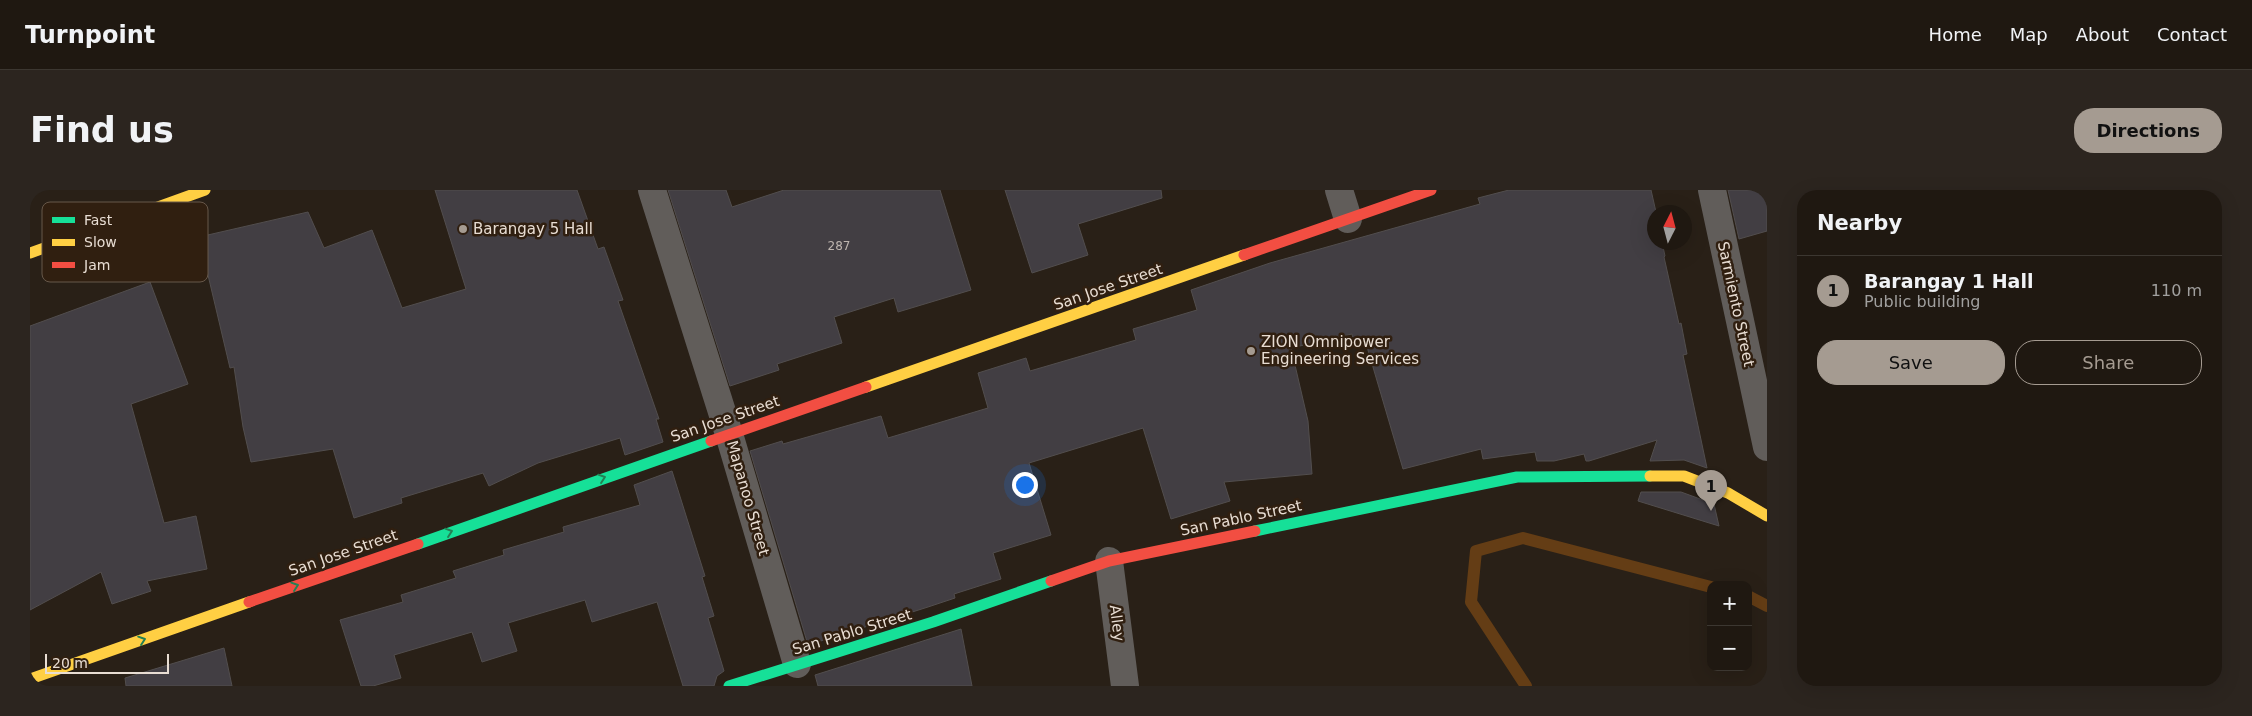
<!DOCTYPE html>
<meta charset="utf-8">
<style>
:root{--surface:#1f1811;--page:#2c251f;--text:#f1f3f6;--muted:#a1a09f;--line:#3c3731;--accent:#a59b91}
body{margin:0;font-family:"DejaVu Sans",sans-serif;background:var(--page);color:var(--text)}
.controls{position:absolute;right:15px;bottom:15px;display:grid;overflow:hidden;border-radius:10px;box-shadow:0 5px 20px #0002}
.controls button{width:45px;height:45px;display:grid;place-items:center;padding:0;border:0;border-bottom:1px solid var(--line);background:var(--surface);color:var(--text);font:25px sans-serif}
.compass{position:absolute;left:1617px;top:15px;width:45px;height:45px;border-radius:50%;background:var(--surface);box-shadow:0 5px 20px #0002;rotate:6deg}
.scale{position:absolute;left:15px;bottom:12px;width:124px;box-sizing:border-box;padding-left:5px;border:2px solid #e8ddd3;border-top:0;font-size:14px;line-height:18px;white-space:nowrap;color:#e8ddd3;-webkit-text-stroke:4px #301f10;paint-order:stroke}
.you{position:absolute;left:994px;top:294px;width:18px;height:18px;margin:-12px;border:4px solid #fff;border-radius:50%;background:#1a73e8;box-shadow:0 0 0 8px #1a73e833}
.badge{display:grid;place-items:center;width:32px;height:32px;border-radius:50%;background:var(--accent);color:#111;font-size:16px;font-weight:700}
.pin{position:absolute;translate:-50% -41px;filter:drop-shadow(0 1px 2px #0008)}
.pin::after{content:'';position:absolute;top:26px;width:18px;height:15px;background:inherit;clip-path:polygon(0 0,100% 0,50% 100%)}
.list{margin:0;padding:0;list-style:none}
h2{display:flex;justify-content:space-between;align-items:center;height:65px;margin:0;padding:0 20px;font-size:21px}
h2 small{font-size:16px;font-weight:400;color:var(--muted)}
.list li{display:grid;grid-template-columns:32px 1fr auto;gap:15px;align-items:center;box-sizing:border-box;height:70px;padding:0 20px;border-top:1px solid var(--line)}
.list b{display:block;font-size:19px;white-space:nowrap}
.list p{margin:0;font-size:16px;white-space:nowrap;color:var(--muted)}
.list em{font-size:16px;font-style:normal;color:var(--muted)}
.actions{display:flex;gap:10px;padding:15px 20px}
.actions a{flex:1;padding:11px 0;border:1px solid var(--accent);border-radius:20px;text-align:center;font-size:18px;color:var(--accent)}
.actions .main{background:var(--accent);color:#111}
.map{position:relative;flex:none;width:1737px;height:496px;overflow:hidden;border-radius:20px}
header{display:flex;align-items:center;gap:30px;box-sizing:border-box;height:70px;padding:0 25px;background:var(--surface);border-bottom:1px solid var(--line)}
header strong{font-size:24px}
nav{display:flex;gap:28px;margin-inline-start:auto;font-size:18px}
.intro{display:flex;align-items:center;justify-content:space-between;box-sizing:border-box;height:120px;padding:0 30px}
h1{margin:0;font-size:35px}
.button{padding:12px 22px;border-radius:20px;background:var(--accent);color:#111;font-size:18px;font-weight:700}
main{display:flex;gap:30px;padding:0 30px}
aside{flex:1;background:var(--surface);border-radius:20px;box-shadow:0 5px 20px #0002}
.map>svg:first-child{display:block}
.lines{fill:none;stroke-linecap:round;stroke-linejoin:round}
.stream{stroke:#643d15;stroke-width:12}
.building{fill:#423e43;stroke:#524e4e}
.street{stroke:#615d5a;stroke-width:28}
.fast{stroke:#16e098;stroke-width:11}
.slow{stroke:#ffcf43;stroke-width:11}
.jam{stroke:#f24e42;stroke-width:11}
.oneway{stroke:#238054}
.poi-dot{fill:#a59b91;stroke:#301f10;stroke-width:2}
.labels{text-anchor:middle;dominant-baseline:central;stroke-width:5;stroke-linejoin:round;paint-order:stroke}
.number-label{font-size:12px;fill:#beb5af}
.poi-label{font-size:15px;fill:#e8ddd3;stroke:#301f10;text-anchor:start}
.street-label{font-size:15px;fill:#e8ddd3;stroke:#301f10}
.key{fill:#301f10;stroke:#67584a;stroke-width:1}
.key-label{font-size:14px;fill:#e8ddd3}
</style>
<header>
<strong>Turnpoint</strong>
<nav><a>Home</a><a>Map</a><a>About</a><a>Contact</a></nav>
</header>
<div class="intro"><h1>Find us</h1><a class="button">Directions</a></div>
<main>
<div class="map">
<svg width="1737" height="496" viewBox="0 0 1737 496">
<rect width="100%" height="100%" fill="#292017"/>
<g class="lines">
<!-- stream -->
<path class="stream" d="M 1718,406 L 1737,416
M 1496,496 L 1441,412 L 1446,361 L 1493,348 L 1681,397"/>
</g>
<!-- building -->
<path class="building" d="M 405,0 L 547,0 L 568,59 L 574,57 L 593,110 L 588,111 L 629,229 L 626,229 L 633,252 L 595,265 L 590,248 L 508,273 L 459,296 L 453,283 L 371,308 L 372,313 L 324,328 L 303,259 L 221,272 L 213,237 L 204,177 L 200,178 L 169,47 L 278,22 L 294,58 L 342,40 L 372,118 L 436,99 Z
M 638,0 L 696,0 L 702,17 L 754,0 L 910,0 L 941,100 L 868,122 L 864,108 L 804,127 L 812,153 L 747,174 L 749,180 L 700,196 Z
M 975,0 L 1131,0 L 1132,8 L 1048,34 L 1058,65 L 1002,83 Z
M 1479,0 L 1621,0 L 1626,22 L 1624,52 L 1632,52 L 1635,66 L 1634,67 L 1649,134 L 1651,133 L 1657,164 L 1653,165 L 1677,278 L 1654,270 L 1620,271 L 1627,250 L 1559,271 L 1556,271 L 1554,264 L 1524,271 L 1507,271 L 1505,262 L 1453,269 L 1451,259 L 1373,279 L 1335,150 L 1324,153 L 1322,144 L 1261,158 L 1278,231 L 1282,284 L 1194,292 L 1200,311 L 1141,329 L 1113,238 L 999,273 L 1021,345 L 963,363 L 971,389 L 924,404 L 925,408 L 898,417 L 778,455 L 720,261 L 752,251 L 753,254 L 851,226 L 858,248 L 958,218 L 948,183 L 996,168 L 1000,181 L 1106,150 L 1103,139 L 1167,120 L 1161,100 L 1240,73 L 1450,14 L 1448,8 Z
M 1698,0 L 1737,0 L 1737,41 L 1709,49 Z
M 120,92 L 158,194 L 101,214 L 134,333 L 166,326 L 177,379 L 117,391 L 121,401 L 82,414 L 71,382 L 0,420 L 0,136 Z
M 642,281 L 675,386 L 672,387 L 684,426 L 678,428 L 694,481 L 687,486 L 684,496 L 653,496 L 627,412 L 562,432 L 555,410 L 478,433 L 487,461 L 452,472 L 442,442 L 364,465 L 371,488 L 343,496 L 331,496 L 310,430 L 373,412 L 371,405 L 426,388 L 423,381 L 474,365 L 473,360 L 534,342 L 533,337 L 610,315 L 604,295 Z
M 1611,302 L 1651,302 L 1684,314 L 1689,336 L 1608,311 Z
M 931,439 L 942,496 L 788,496 L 785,485 Z
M 194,458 L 202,496 L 96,496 L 95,488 Z"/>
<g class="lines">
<!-- street -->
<path class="street" d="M 622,0 L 699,244 L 767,474
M 1309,0 L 1318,29
M 1682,0 L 1737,257
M 1079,371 L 1095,496"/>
<!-- fast -->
<path class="fast" d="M 1225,341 L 1487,287 L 1620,286
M 388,354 L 681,251
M 699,496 L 903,432 L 1021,391"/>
<!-- slow -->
<path class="slow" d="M 0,63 L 175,0
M 836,197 L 1214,65
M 1620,286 L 1654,286 L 1698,303 L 1737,326
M 0,489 L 219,412"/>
<!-- jam -->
<path class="jam" d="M 1214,65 L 1401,0
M 681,251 L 836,197
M 1021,391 L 1079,371 L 1225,341
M 219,412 L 388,354"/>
</g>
<!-- one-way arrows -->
<defs><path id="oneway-chevron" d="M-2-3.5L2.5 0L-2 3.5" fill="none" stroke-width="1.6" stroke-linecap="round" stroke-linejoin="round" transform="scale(1.25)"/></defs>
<g class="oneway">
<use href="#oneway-chevron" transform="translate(572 288) rotate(-19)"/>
<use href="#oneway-chevron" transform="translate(419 342) rotate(-19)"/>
<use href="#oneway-chevron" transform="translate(265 396) rotate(-19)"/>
<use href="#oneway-chevron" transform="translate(112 450) rotate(-19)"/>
</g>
<!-- markers -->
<g class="poi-dot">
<circle cx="433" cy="39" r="5"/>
<circle cx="1221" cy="161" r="5"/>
</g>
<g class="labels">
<!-- number labels -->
<g class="number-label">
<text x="809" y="56">287</text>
</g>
<!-- poi labels -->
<g class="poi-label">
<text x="443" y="39">Barangay 5 Hall</text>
<text x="1231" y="152">ZION Omnipower<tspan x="1231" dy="17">Engineering Services</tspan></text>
</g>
<!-- street labels -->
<g class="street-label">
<text transform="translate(1078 97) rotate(-19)">San Jose Street</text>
<text transform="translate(1706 114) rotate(78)">Sarmiento Street</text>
<text transform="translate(695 229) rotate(-19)">San Jose Street</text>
<text transform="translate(718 308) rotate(74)">Mapanoo Street</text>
<text transform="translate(1211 328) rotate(-12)">San Pablo Street</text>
<text transform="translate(313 363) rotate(-19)">San Jose Street</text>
<text transform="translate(1087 433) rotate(83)">Alley</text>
<text transform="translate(822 442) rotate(-17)">San Pablo Street</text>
</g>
</g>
<!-- legend -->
<rect x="12" y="12" width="166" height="80" rx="8" class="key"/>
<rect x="22" y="27" width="23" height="6" fill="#16e098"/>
<rect x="22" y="49" width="23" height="7" fill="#ffcf43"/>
<rect x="22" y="72" width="23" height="6" fill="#f24e42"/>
<g class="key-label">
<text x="54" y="35">Fast</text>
<text x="54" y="57">Slow</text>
<text x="54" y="80">Jam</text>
</g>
</svg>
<div class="controls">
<button>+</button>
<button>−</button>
</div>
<svg class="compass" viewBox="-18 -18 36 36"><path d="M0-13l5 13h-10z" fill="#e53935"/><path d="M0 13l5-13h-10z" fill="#a1a09f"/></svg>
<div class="scale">20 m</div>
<div class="you"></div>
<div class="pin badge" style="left:1681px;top:321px">1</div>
</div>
<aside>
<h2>Nearby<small></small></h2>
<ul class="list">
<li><span class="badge">1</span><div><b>Barangay 1 Hall</b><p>Public building</p></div><em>110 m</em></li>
</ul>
<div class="actions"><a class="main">Save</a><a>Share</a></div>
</aside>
</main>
